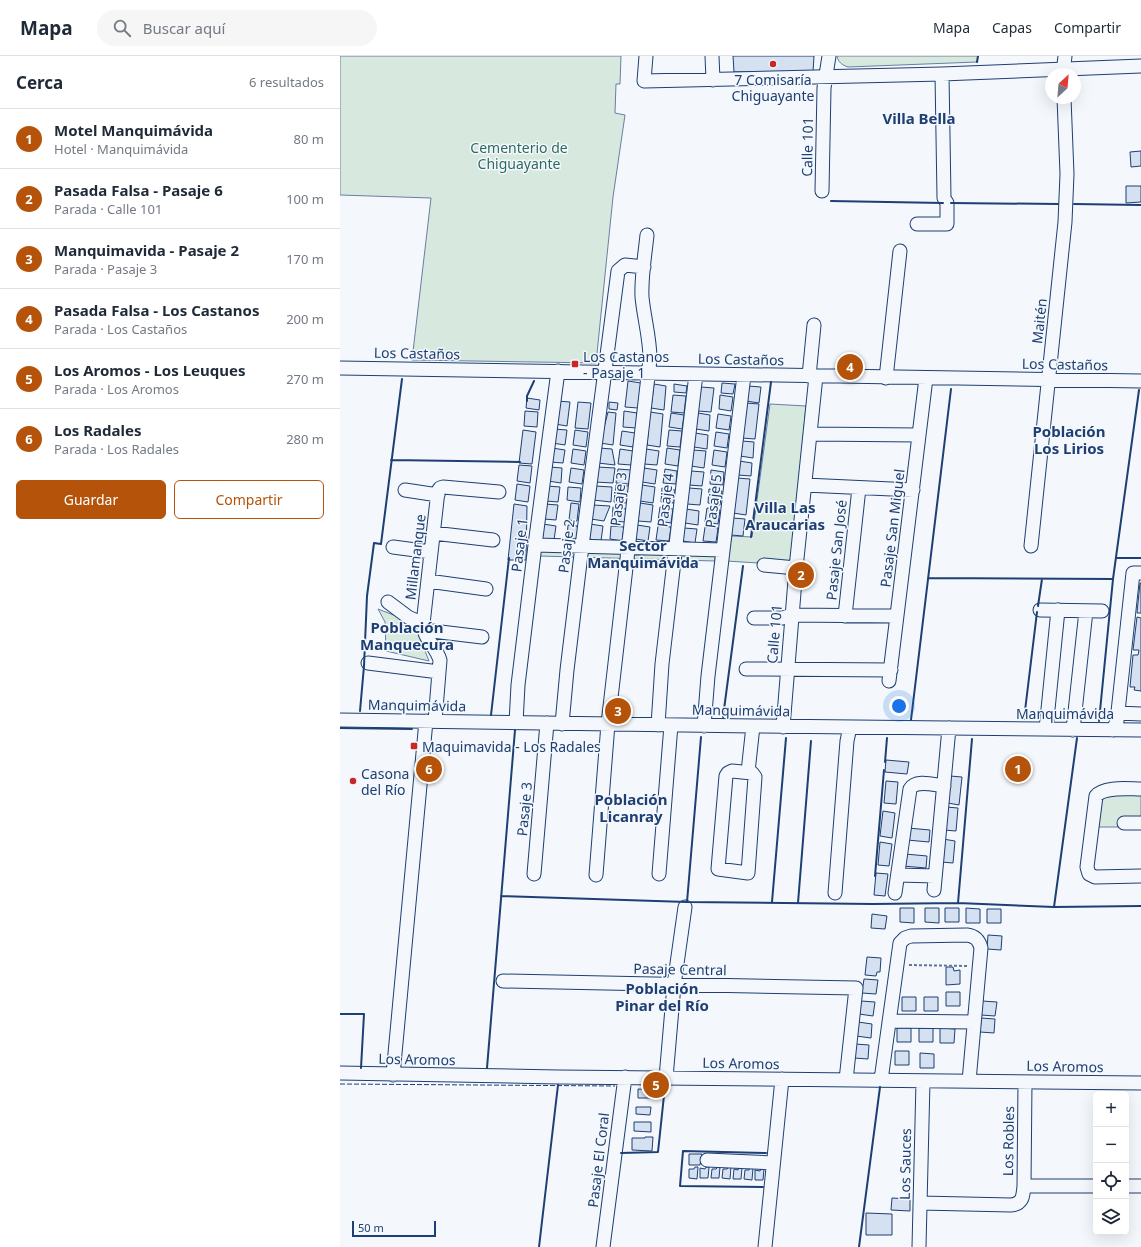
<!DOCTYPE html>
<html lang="es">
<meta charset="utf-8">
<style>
:root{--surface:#fff;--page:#f6f6f7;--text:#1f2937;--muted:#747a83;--line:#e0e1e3;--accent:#b45309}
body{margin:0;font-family:"Noto Sans",sans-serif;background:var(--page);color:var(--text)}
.controls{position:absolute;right:12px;bottom:12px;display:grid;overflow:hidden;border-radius:6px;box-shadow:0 4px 16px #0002}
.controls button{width:36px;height:36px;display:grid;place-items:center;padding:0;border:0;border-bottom:1px solid var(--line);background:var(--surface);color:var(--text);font:20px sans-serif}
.compass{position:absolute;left:705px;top:12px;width:36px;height:36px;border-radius:50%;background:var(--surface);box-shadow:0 4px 16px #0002;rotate:26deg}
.scale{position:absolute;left:12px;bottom:10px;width:84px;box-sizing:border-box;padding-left:4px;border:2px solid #1d3f73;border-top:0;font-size:11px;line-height:14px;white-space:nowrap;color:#1d3f73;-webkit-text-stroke:3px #f4f7fb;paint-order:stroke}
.you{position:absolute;left:559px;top:650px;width:14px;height:14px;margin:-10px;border:3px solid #fff;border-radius:50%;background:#1a73e8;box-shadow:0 0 0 6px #1a73e833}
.badge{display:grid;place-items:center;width:26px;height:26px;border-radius:50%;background:var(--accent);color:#fff;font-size:13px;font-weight:700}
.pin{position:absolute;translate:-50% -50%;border:2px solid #fff;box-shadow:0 1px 4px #0006}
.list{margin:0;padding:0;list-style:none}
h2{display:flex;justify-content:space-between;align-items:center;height:52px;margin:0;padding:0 16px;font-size:17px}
h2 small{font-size:13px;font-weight:400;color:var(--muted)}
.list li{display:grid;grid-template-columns:26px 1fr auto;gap:12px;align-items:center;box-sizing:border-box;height:60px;padding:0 16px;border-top:1px solid var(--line)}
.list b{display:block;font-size:15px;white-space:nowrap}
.list p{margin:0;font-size:13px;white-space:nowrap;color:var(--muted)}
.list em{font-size:13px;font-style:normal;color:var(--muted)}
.actions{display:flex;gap:8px;padding:12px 16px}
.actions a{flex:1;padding:9px 0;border:1px solid var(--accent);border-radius:6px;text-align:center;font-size:14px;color:var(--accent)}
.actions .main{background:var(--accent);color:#fff}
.icon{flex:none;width:22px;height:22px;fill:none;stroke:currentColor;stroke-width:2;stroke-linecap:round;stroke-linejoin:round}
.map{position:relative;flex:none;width:801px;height:1191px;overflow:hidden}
header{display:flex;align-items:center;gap:24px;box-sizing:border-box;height:56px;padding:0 20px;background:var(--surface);border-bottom:1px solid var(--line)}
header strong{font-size:19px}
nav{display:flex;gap:22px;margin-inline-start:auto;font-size:14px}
.search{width:280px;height:36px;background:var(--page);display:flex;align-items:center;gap:10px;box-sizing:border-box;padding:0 14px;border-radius:22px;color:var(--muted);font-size:15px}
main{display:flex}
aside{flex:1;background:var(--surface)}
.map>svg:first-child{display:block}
.green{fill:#d7e8df;stroke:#687fa3}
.building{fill:#d5e0f0;stroke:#1d3f73}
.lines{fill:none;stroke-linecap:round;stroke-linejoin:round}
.minor-casing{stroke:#1d3f73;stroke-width:15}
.path{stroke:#5e769c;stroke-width:2;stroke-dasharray:3 2;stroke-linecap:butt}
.minor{stroke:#f4f7fb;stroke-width:13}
.fence{stroke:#1d3f73;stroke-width:1;stroke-dasharray:5 2;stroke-linecap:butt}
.wall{stroke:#1d3f73;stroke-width:2}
.poi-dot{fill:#c62828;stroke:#f4f7fb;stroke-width:1.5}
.labels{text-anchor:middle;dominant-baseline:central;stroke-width:3;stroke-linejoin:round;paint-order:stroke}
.poi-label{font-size:14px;fill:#1d3f73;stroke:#f4f7fb;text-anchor:start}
.park-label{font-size:14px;fill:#2c6c60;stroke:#f4f7fb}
.street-label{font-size:14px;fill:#1d3f73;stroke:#f4f7fb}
.neighbourhood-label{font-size:15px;font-weight:bold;fill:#1d3f73;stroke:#f4f7fb}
</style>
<header>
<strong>Mapa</strong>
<div class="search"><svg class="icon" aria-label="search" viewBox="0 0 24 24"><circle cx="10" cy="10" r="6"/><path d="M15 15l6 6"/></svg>Buscar aquí</div>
<nav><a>Mapa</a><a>Capas</a><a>Compartir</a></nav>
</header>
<main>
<aside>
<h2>Cerca<small>6 resultados</small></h2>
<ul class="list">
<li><span class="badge">1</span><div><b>Motel Manquimávida</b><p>Hotel · Manquimávida</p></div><em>80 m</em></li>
<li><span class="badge">2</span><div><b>Pasada Falsa - Pasaje 6</b><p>Parada · Calle 101</p></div><em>100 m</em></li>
<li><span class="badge">3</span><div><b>Manquimavida - Pasaje 2</b><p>Parada · Pasaje 3</p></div><em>170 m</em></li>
<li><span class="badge">4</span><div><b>Pasada Falsa - Los Castanos</b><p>Parada · Los Castaños</p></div><em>200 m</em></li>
<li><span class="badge">5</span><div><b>Los Aromos - Los Leuques</b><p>Parada · Los Aromos</p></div><em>270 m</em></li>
<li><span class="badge">6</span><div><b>Los Radales</b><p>Parada · Los Radales</p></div><em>280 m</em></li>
</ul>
<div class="actions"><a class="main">Guardar</a><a>Compartir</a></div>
</aside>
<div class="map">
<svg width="801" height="1191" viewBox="0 0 801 1191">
<rect width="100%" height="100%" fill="#f4f7fb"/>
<!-- green -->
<path class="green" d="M 0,0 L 281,0 L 280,28 L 276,28 L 275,57 L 285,59 L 273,141 L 256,307 L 72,304 L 91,142 L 0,139 Z
M 497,0 L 638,0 L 637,6 L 508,11 C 502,9 498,6 497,0 Z
M 430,348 L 466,350 L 451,509 L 386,505 L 392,480 L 412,481 Z
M 199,495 L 375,500 L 375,505 L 199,500 Z
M 38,553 L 74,567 L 89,605 L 46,595 L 45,566 Z
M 801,737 L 801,763 L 780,771 L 757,771 L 761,740 Z"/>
<!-- building -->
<path class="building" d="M 393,0 L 474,0 L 473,16 L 394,16 Z
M 801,95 L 801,110 L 791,111 L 790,96 Z
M 786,130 L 801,130 L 801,146 L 786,147 Z
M 288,325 L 301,327 L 298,352 L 285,351 Z
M 382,327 L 395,328 L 393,338 L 381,337 Z
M 314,328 L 326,330 L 324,354 L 311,352 Z
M 334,328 L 347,330 L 346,337 L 334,336 Z
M 408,330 L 421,331 L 419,347 L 406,345 Z
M 361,331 L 374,332 L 371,356 L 358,355 Z
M 333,339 L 346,340 L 344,357 L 331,356 Z
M 380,339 L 393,341 L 391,355 L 379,353 Z
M 187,342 L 200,344 L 199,354 L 186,352 Z
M 217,345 L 230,346 L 227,370 L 215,368 Z
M 238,346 L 251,347 L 248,373 L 235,372 Z
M 269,346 L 278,347 L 277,354 L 269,353 Z
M 406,347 L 419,348 L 415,383 L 402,382 Z
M 185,355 L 198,356 L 197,371 L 184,370 Z
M 284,355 L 297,357 L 296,372 L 283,371 Z
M 268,356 L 276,357 L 273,389 L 260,387 Z
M 310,356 L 323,358 L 320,391 L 307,389 Z
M 331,357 L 344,359 L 342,373 L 329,371 Z
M 358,357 L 370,359 L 369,375 L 356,373 Z
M 378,358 L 391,360 L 389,374 L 376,372 Z
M 214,373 L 227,374 L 225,389 L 212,387 Z
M 183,374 L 196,376 L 192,408 L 179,407 Z
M 235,374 L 248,376 L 246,391 L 233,389 Z
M 329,374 L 342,375 L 340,391 L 327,390 Z
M 282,375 L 295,377 L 293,391 L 280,389 Z
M 376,376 L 389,378 L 387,392 L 374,390 Z
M 355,377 L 368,379 L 367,393 L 354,391 Z
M 402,385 L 414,386 L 413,402 L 400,400 Z
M 212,392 L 225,394 L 223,407 L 210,406 Z
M 259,392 L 272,393 L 275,409 L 258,407 Z
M 327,392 L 340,394 L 338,410 L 325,408 Z
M 233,393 L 246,395 L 244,409 L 231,407 Z
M 280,393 L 293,395 L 291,409 L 278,408 Z
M 306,393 L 319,395 L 317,409 L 304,408 Z
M 353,394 L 366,395 L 364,412 L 351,410 Z
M 374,394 L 387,396 L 385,411 L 372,409 Z
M 399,405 L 412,407 L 411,420 L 398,419 Z
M 179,409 L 192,410 L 190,427 L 177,425 Z
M 210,411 L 222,412 L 221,427 L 208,425 Z
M 257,411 L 275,412 L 273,427 L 255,426 Z
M 231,412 L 244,414 L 242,428 L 229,426 Z
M 304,412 L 317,414 L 315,428 L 302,426 Z
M 278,413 L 291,414 L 289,428 L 276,427 Z
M 325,413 L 337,415 L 336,428 L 323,427 Z
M 371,414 L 384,416 L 383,429 L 370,428 Z
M 351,415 L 364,416 L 362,430 L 349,429 Z
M 397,422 L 410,423 L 406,459 L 393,457 Z
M 177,428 L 190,430 L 188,446 L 175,444 Z
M 276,429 L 289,430 L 287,447 L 274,446 Z
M 302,429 L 315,431 L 313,447 L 300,445 Z
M 207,430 L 220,431 L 218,446 L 206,445 Z
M 255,430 L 272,431 L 271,446 L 253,444 Z
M 228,431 L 241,432 L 240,446 L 227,444 Z
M 322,432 L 335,434 L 334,447 L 321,446 Z
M 349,432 L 362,433 L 360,449 L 347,448 Z
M 369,433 L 382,435 L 380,449 L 368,447 Z
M 231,447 L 239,448 L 237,465 L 229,464 Z
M 300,447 L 313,449 L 311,466 L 298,465 Z
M 174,448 L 187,450 L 186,504 L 168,504 Z
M 205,448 L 218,449 L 216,464 L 204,463 Z
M 253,449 L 270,450 L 264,465 L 251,463 Z
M 273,451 L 286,453 L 285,466 L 272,465 Z
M 320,451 L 333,453 L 331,467 L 318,465 Z
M 367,452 L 380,454 L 378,468 L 365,466 Z
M 346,453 L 359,455 L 358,469 L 345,467 Z
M 393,462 L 405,463 L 403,480 L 391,479 Z
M 203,468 L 216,470 L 214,484 L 201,482 Z
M 250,468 L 263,470 L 261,485 L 249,483 Z
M 228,469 L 237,470 L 240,484 L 227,482 Z
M 297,469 L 310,471 L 308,485 L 296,483 Z
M 271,470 L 284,471 L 282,485 L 270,483 Z
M 318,470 L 331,471 L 329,485 L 316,484 Z
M 365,471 L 378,472 L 376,486 L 363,485 Z
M 344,472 L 357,473 L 355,487 L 343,485 Z
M 800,527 L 801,527 L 801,557 L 797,557 Z
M 797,561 L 801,562 L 801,635 L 794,634 L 795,631 L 790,631 L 793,599 L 798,599 L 799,594 L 793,594 Z
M 546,704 L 569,706 L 567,718 L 545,716 Z
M 610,720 L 622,721 L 619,749 L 608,747 Z
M 546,725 L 558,726 L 556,748 L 544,747 Z
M 606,751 L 618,752 L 616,775 L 604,774 Z
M 543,755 L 555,757 L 552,782 L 540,780 Z
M 568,772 L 590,774 L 589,786 L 567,784 Z
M 603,783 L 615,785 L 613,807 L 601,806 Z
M 540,786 L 552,788 L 549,810 L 538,809 Z
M 565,798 L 587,800 L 586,812 L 563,810 Z
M 536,817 L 548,818 L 545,840 L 534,839 Z
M 560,852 L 574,852 L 574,867 L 560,866 Z
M 585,852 L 599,852 L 599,867 L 585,866 Z
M 605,852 L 619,852 L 619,866 L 605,866 Z
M 626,852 L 640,853 L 640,867 L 626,867 Z
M 647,853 L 661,853 L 661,867 L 647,867 Z
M 532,858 L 547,860 L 545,873 L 531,872 Z
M 648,879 L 662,880 L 661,894 L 647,893 Z
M 527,901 L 541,902 L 540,916 L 537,916 L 536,920 L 525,919 Z
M 606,911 L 613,911 L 614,915 L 620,914 L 620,928 L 606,929 Z
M 524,923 L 538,924 L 536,938 L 522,937 Z
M 606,936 L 620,936 L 620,950 L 606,950 Z
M 562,941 L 576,941 L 576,955 L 562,955 Z
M 584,941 L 598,941 L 598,955 L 584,955 Z
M 521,945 L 535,946 L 533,960 L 519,958 Z
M 642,945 L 657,946 L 655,960 L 641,959 Z
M 641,962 L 655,963 L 654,977 L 640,976 Z
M 518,966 L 532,968 L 531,982 L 516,980 Z
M 557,972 L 571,972 L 571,986 L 557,986 Z
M 579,972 L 593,972 L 593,986 L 579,986 Z
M 600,972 L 615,973 L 614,987 L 600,987 Z
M 515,988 L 529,989 L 528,1003 L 514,1002 Z
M 555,995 L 569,995 L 569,1009 L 555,1009 Z
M 580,997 L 594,998 L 594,1012 L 580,1012 Z
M 298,1033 L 317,1034 L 317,1042 L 298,1042 Z
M 296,1051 L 311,1051 L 310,1059 L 296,1058 Z
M 294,1066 L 311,1066 L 311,1076 L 294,1075 Z
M 305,1081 L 313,1081 L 312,1095 L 292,1094 L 292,1082 L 305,1082 Z
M 349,1098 L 362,1098 L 360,1109 L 349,1109 Z
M 355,1111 L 358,1111 L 357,1123 L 349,1122 L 349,1113 L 354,1113 Z
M 366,1111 L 369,1111 L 368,1122 L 360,1122 L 360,1112 L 365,1113 Z
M 378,1111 L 380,1111 L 379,1122 L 371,1122 L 372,1113 L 376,1113 Z
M 389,1111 L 391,1111 L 390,1123 L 382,1122 L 383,1113 L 387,1113 Z
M 399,1112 L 402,1112 L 401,1123 L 393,1123 L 394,1113 L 398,1114 Z
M 410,1112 L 413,1112 L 412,1124 L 404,1123 L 405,1114 L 409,1114 Z
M 421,1113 L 424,1113 L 423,1124 L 415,1124 L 415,1114 L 420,1115 Z
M 552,1142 L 570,1143 L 570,1155 L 551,1154 Z
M 526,1157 L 552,1158 L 552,1179 L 526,1179 Z"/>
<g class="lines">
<!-- minor casing -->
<g class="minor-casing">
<path id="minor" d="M 306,0 L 304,25 L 602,18 L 801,10
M 372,0 L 373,24
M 723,18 L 725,0
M 482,135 L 484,32 L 489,0
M 577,168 L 607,168 L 607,147 L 604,142 L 602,18
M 0,312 L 801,325
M 469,320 L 474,269
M 546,322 L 560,195
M 470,378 L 579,379
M 465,429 L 573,434
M 65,434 L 98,439
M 93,477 L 153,484
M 195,489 L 383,494
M 691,490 L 725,166 L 727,118 L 724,42
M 53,491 L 91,496
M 424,509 L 456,512
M 88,525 L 146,533
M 48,546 L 68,561 L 83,568
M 700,554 L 762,555
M 505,560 L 519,432
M 414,562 L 442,562 L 452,559 L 557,560
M 84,574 L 142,581
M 28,607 L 99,616
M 406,613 L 551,614
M 549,625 L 586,322
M 778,657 L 801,658
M 0,664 L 413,670 L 801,674
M 95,665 L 100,604 C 96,590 83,582 83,568 L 98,435 L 100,432 L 103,431 L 159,436
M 176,667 L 178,629 L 195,489 L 218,315
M 222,668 L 227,614 L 242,490 L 278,215 L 285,209 L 304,211
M 318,669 L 322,608 L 356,318
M 364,670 L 368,620 L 404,319
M 443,671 L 456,512 L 476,320
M 706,673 L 718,554
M 733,674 L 746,555
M 773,674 L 777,665 L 793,517 L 801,517
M 392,715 L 412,717 L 415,721 L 408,817 L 378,813 L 386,720 L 388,717 Z
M 408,716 L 413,670
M 801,733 C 789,733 764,730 756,740 L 747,811 L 749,818 L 755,821 L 801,820
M 784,767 L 801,767
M 194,818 L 207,667
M 319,818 L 331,669
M 256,819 L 268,668 L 310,303 C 310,282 304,262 302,241 C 301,221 305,199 307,179
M 558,819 L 595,820
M 594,834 L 609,672
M 495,837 L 507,685 L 510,671
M 555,837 L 570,733 C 576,723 594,729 604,730
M 163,925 L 516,932 L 506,1024
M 549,965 L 634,966
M 0,1017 L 218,1021 L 801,1027
M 53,1019 L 86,665
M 326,1022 L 334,929 L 345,851
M 541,1024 L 560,887 L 565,882 L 571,880 L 627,879 C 635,880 639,884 641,892 L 629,1025
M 367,1104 L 433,1107
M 684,1130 L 756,1130
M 786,1130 L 801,1130
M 580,1147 L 671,1149 C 683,1148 683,1140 684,1130 L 685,1026
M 263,1191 L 285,1021
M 425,1191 L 442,1023
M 579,1191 L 583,1025"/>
</g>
<!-- path -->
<path class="path" d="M 569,909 L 627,910"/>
<!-- minor -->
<use href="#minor" class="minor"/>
<!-- fence -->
<path class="fence" d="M 0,1028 L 275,1030"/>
<!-- wall -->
<path class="wall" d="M 637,6 L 638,0
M 491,145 L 603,147
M 611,147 L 718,148
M 734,148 L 801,149
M 187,345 L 187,340 L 194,325
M 51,404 L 180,406
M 411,481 L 431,326
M 776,502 L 801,502
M 588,522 L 773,523
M 698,550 L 702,523
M 20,655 L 24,610 L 27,540 L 34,487 L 41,488 L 62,323
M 151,659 L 169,502
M 383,661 L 403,510
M 684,663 L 697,556
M 571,664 L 611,333
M 759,665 L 773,523 L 799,334
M 0,672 L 72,673
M 545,706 L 547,682
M 535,820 L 544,714
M 161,840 L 347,846 L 533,848 L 618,847 L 714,851 L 801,850
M 347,846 L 361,681
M 432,846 L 446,682
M 458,847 L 471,685
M 618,847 L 632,683
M 714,851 L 737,682
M 0,958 L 24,958 L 21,1012
M 147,1012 L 175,674
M 281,1097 L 318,1096 L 325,1030
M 423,1131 L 340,1130 L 343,1095 L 426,1097
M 199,1191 L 218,1029
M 519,1191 L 540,1031"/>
</g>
<!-- markers -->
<g class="poi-dot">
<circle cx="433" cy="8" r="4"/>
<rect x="231" y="304" width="8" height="8" rx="2"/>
<rect x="70" y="686" width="8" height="8" rx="2"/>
<circle cx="13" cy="725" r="4"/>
</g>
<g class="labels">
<!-- poi labels -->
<g class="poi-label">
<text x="433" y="23" text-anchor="middle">7 Comisaría<tspan x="433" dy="16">Chiguayante</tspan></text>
<text x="243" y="300">Los Castanos<tspan x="243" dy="16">- Pasaje 1</tspan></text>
<text x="82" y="690">Maquimavida - Los Radales</text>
<text x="21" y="717">Casona<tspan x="21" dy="16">del Río</tspan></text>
</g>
<!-- park labels -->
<g class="park-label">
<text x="179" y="91">Cementerio de<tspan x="179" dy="16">Chiguayante</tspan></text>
</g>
<!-- street labels -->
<g class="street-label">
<text transform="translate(467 91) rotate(-89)">Calle 101</text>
<text transform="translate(699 265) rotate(-84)">Maitén</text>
<text transform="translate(77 297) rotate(1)">Los Castaños</text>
<text transform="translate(401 303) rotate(1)">Los Castaños</text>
<text transform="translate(725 308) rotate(1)">Los Castaños</text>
<text transform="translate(278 443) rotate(-83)">Pasaje 3</text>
<text transform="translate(325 444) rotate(-83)">Pasaje 4</text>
<text transform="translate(373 445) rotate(-83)">Pasaje 5</text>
<text transform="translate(552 472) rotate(-83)">Pasaje San Miguel</text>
<text transform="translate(179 489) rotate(-83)">Pasaje 1</text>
<text transform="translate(226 490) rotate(-83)">Pasaje 2</text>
<text transform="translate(496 494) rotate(-84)">Pasaje San José</text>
<text transform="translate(75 501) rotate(-83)">Millamanque</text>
<text transform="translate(434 578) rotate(-85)">Calle 101</text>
<text transform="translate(77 649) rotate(1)">Manquimávida</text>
<text transform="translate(401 654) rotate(1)">Manquimávida</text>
<text x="725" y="657">Manquimávida</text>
<text transform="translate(184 753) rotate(-85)">Pasaje 3</text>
<text transform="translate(340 913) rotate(1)">Pasaje Central</text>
<text transform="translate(77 1003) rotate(1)">Los Aromos</text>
<text transform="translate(401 1007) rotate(1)">Los Aromos</text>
<text transform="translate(725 1010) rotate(1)">Los Aromos</text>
<text transform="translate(668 1085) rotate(-89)">Los Robles</text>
<text transform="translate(258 1104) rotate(-83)">Pasaje El Coral</text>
<text transform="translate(565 1108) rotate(-89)">Los Sauces</text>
</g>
<!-- neighbourhood labels -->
<g class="neighbourhood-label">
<text x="579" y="62">Villa Bella</text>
<text x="729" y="375">Población<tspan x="729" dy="17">Los Lirios</tspan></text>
<text x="445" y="451">Villa Las<tspan x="445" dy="17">Araucarias</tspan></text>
<text x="303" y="489">Sector<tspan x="303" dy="17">Manquimávida</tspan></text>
<text x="67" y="571">Población<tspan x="67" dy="17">Manquecura</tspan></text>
<text x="291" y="743">Población<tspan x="291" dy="17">Licanray</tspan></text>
<text x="322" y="932">Población<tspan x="322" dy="17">Pinar del Río</tspan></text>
</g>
</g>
</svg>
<div class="controls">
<button>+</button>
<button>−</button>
<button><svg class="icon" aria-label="locate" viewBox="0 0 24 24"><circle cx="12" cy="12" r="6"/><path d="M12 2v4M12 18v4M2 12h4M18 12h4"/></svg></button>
<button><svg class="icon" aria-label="layers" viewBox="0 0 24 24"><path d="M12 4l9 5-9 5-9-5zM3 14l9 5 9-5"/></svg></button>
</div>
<svg class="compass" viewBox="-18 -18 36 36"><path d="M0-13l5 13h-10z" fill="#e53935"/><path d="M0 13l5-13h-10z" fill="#747a83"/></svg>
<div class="scale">50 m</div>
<div class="you"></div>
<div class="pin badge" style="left:678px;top:713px">1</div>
<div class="pin badge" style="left:461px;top:519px">2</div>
<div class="pin badge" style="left:278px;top:655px">3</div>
<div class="pin badge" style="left:510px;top:311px">4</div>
<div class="pin badge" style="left:316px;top:1029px">5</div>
<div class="pin badge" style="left:89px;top:713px">6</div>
</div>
</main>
